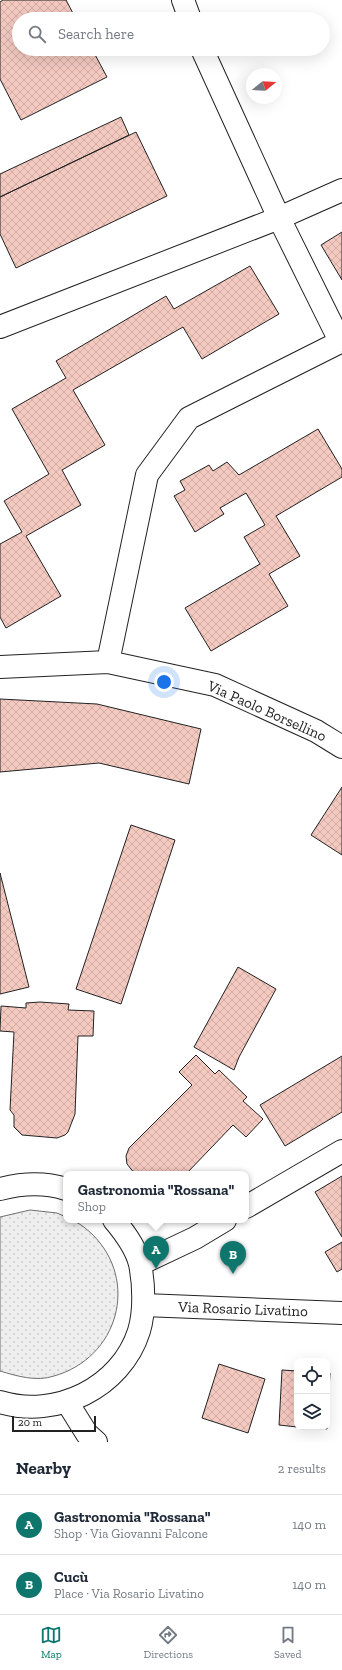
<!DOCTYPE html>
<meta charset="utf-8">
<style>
:root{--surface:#fff;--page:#f6f6f7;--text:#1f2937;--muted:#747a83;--line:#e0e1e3;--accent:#0f766e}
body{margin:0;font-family:"Zilla Slab",serif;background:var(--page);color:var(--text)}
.controls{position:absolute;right:12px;bottom:12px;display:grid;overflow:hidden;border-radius:8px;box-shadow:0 4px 16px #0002}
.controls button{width:36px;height:36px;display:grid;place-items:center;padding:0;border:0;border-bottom:1px solid var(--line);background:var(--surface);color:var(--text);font:20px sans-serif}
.compass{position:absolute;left:246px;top:68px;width:36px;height:36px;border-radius:50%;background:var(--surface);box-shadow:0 4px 16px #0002;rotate:72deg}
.scale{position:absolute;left:12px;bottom:10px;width:84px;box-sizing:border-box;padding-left:4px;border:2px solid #222;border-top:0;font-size:11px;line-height:14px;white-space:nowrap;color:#222;-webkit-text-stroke:3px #fff;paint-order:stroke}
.you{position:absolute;left:164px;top:682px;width:14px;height:14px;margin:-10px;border:3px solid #fff;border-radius:50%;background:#1a73e8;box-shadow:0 0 0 6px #1a73e833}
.badge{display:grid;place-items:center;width:26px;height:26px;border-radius:50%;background:var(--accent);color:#fff;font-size:13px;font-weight:700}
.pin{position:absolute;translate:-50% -33px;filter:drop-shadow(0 1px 2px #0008)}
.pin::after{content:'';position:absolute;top:21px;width:14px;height:12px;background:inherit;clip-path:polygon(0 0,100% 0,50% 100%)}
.popup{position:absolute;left:63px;top:1171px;width:186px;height:52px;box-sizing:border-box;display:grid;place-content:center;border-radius:8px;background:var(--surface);filter:drop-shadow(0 1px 3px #0005);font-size:13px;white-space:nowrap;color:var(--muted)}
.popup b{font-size:15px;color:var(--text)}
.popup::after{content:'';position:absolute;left:50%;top:100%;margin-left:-8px;border:8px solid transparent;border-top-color:var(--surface)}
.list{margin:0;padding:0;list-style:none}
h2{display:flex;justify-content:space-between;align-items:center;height:52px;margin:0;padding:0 16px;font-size:17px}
h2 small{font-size:13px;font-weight:400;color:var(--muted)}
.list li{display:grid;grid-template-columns:26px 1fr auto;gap:12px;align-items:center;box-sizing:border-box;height:60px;padding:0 16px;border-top:1px solid var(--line)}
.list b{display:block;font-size:15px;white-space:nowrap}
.list p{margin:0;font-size:13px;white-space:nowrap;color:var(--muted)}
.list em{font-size:13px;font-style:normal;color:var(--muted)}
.icon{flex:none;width:22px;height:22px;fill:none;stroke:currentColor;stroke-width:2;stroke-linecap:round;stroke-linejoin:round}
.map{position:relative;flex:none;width:342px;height:1442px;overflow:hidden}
.search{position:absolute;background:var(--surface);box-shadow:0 4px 16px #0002;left:12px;right:12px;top:12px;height:44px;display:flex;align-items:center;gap:10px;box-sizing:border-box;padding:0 14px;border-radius:22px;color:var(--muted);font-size:15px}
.sheet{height:172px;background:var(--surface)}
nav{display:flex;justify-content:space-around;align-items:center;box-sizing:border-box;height:56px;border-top:1px solid var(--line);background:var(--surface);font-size:11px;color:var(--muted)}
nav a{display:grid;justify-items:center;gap:2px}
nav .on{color:var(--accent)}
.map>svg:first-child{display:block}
.grass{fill:url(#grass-dots);stroke:#6f6f6f}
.building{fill:url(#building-cross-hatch);stroke:#222}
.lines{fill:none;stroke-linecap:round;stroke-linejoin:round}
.minor-casing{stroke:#222;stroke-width:24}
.minor{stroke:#fff;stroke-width:22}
.labels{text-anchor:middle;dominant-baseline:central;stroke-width:3;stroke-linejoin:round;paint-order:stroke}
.street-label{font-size:15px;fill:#222;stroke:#fff}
</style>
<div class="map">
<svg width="342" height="1442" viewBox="0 0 342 1442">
<defs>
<pattern id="grass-dots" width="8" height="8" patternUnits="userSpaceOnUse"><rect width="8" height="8" fill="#eee"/><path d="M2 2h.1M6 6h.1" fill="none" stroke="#ccc" stroke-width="1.8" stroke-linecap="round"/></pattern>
<pattern id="building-cross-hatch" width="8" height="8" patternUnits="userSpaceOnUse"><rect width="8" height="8" fill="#f3c9c0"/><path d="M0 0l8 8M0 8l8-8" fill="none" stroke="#d0aca5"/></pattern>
</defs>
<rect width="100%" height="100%" fill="#fff"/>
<!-- grass -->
<path class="grass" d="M 30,1210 L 57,1213 L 66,1217 L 66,1220 C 77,1220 84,1227 92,1234 C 140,1281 118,1358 54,1376 C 36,1382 17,1376 0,1371 L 0,1217 Z"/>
<!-- building -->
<path class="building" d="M 3,0 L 66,0 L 76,19 L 19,19 L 19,49 L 92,49 L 107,77 L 21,120 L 0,79 L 0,2 Z
M 121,117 L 129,135 L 0,197 L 0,174 Z
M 136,132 L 167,196 L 16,268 L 0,234 L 0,197 Z
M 342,232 L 342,280 L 321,245 Z
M 250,266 L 279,314 L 202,359 L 183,327 L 73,390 L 105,445 L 62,470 L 81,505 L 26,536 L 61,596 L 6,628 L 0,617 L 0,544 L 22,532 L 4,501 L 49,474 L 12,409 L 66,378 L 56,361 L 166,296 L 174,309 Z
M 318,429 L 342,469 L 342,477 L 276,516 L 300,556 L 269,574 L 288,606 L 211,651 L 185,608 L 260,564 L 244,537 L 265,525 L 246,493 L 220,508 L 224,514 L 195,532 L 174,496 L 185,490 L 180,481 L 209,465 L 213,471 L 227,462 L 239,475 Z
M 0,699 L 97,704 L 201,729 L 189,784 L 99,763 L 0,772 Z
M 342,787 L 342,855 L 311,835 Z
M 131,825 L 175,840 L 121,1004 L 76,989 Z
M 0,873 L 29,987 L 0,994 Z
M 238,967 L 276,989 L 239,1057 L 234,1070 L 194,1047 Z
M 40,1002 L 69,1004 L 68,1010 L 94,1011 L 93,1036 L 78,1036 L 75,1114 L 68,1132 L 65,1135 L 57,1138 L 22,1135 L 14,1127 L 14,1115 L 10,1110 L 14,1032 L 0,1031 L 1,1006 L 26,1008 L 26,1003 Z
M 196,1055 L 215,1074 L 219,1070 L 247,1097 L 243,1101 L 263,1119 L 246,1137 L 233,1125 L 186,1174 L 135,1174 L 127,1164 L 126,1156 L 129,1148 L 192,1085 L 179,1072 Z
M 342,1056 L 342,1112 L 285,1146 L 260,1105 Z
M 342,1176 L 342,1237 L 315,1192 Z
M 342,1242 L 342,1269 L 337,1272 L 325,1252 Z
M 219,1364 L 265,1379 L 248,1433 L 202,1418 Z
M 282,1370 L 297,1371 L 297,1427 L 279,1425 Z
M 327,1373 L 330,1373 L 327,1426 Z
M 301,1427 L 327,1427 L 327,1429 Z"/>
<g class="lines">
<!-- minor casing -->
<g class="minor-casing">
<path id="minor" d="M 183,0 L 190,19
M 202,49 L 279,218 L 340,341
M 0,327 L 279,218 L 342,190
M 108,662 L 147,475 L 189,418 L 342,341
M 0,667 L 108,662 L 215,685 L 316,731 L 342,747
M 0,1189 C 23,1183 44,1182 66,1189
M 246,1207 L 342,1151
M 140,1264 L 195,1238 L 225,1220
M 144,1305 L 342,1313
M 0,1402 C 56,1419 121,1388 139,1331 C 145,1311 144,1284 140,1264 C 136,1248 125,1233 114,1220
M 67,1402 L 87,1434 L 96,1442"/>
</g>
<!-- minor -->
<use href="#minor" class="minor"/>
</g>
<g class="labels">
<!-- street labels -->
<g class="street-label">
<text transform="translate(267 711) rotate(24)">Via Paolo Borsellino</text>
<text transform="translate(243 1309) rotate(2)">Via Rosario Livatino</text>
</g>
</g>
</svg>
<div class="controls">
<button><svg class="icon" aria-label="locate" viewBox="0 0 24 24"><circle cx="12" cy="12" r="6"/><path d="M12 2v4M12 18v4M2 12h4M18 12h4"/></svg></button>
<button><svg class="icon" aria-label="layers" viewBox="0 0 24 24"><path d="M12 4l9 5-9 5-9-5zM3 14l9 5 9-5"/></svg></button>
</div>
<svg class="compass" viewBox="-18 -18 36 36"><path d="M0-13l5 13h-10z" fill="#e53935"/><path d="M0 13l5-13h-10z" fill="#747a83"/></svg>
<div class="scale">20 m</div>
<div class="you"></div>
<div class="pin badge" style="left:156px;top:1269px">A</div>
<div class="popup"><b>Gastronomia &quot;Rossana&quot;</b>Shop</div>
<div class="pin badge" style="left:233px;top:1274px">B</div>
<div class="search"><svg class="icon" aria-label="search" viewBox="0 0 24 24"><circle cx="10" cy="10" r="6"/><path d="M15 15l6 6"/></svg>Search here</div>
</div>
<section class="sheet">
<h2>Nearby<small>2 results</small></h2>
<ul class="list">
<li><span class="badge">A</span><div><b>Gastronomia &quot;Rossana&quot;</b><p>Shop · Via Giovanni Falcone</p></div><em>140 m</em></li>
<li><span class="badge">B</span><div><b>Cucù</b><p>Place · Via Rosario Livatino</p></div><em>140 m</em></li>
</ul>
</section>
<nav>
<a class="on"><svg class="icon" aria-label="map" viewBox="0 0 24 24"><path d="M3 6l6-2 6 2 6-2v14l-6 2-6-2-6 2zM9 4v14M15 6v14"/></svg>Map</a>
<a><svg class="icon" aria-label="directions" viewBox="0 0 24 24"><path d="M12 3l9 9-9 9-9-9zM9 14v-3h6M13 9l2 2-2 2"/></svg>Directions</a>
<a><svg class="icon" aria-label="saved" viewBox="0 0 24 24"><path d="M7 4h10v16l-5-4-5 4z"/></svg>Saved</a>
</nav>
